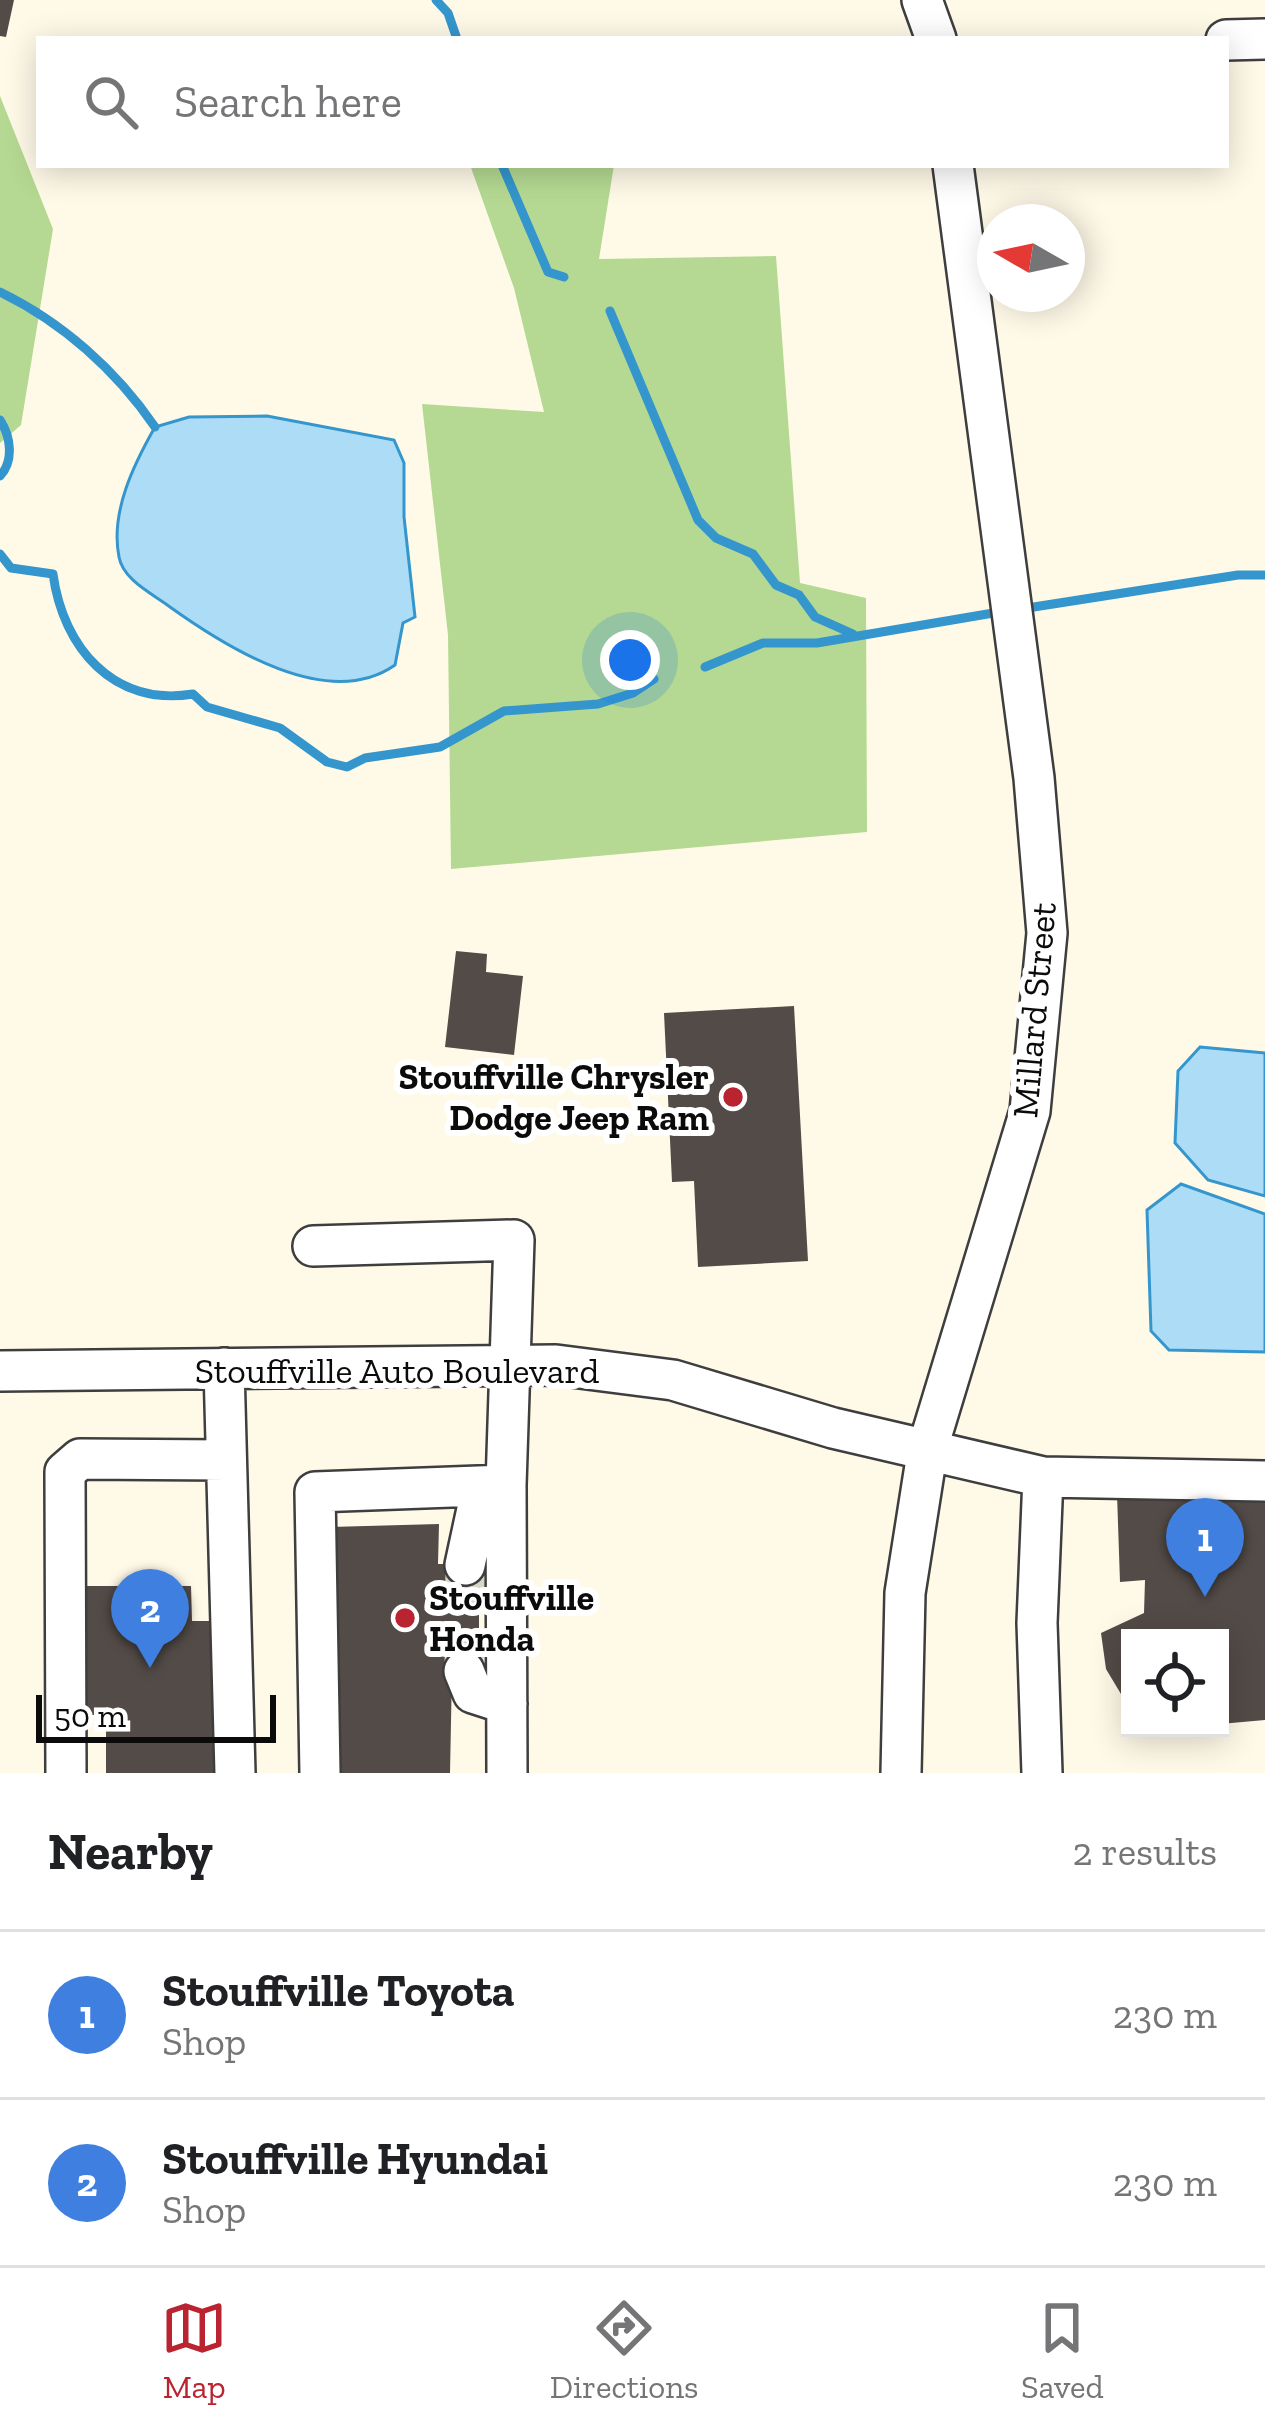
<!DOCTYPE html>
<style>
:root{--surface:#fff;--page:#f2f2f2;--text:#202124;--muted:#757577;--line:#e0e0e0;--accent:#ba2330}
body{margin:0;font-family:"Zilla Slab",serif;background:var(--page);color:var(--text)}
.controls{position:absolute;right:36px;bottom:36px;display:grid;overflow:hidden;border-radius:0px;box-shadow:0 6px 30px #0003}
.controls button{width:108px;height:108px;display:grid;place-items:center;padding:0;border:0;border-bottom:3px solid var(--line);background:var(--surface);color:var(--text);font:60px sans-serif}
.compass{position:absolute;left:977px;top:204px;width:108px;height:108px;border-radius:50%;background:var(--surface);box-shadow:0 6px 30px #0003;rotate:279deg}
.scale{position:absolute;left:36px;bottom:30px;width:240px;box-sizing:border-box;padding-left:12px;border:6px solid #0b0b0b;border-top:0;font-size:33px;line-height:42px;white-space:nowrap;color:#0b0b0b;-webkit-text-stroke:9px #fff;paint-order:stroke}
.you{position:absolute;left:630px;top:660px;width:42px;height:42px;margin:-30px;border:9px solid #fff;border-radius:50%;background:#1a73e8;box-shadow:0 0 0 18px #1a73e833}
.badge{display:grid;place-items:center;width:78px;height:78px;border-radius:50%;background:var(--accent);color:#fff;font-size:39px;font-weight:700}
.pin{position:absolute;translate:-50% -99px;filter:drop-shadow(0 3px 6px #0008)}
.pin::after{content:'';position:absolute;top:63px;width:42px;height:36px;background:inherit;clip-path:polygon(0 0,100% 0,50% 100%)}
.list{margin:0;padding:0;list-style:none}
h2{display:flex;justify-content:space-between;align-items:center;height:156px;margin:0;padding:0 48px;font-size:51px}
h2 small{font-size:39px;font-weight:400;color:var(--muted)}
.list li{display:grid;grid-template-columns:78px 1fr auto;gap:36px;align-items:center;box-sizing:border-box;height:168px;padding:0 48px;border-top:3px solid var(--line)}
.list b{display:block;font-size:45px;white-space:nowrap}
.list p{margin:0;font-size:39px;white-space:nowrap;color:var(--muted)}
.list em{font-size:39px;font-style:normal;color:var(--muted)}
.icon{flex:none;width:66px;height:66px;fill:none;stroke:currentColor;stroke-width:2;stroke-linecap:round;stroke-linejoin:round}
.map{position:relative;flex:none;width:1265px;height:1773px;overflow:hidden}
.search{position:absolute;background:var(--surface);box-shadow:0 6px 30px #0003;left:36px;right:36px;top:36px;height:132px;display:flex;align-items:center;gap:30px;box-sizing:border-box;padding:0 42px;border-radius:0px;color:var(--muted);font-size:45px}
.sheet{height:492px;background:var(--surface)}
nav{display:flex;justify-content:space-around;align-items:center;box-sizing:border-box;height:168px;border-top:3px solid var(--line);background:var(--surface);font-size:33px;color:var(--muted)}
nav a{display:grid;justify-items:center;gap:6px}
nav .on{color:var(--accent)}
.map>svg:first-child{display:block}
.forest{fill:#b5d992}
.water{fill:#adddf6;stroke:#3496cd;stroke-width:3}
.lines{fill:none;stroke-linecap:round;stroke-linejoin:round}
.stream{stroke:#3496cd;stroke-width:9}
.building{fill:#534b47}
.minor-tunnel{stroke:#dad6c7;stroke-width:39;stroke-dasharray:39 20;stroke-linecap:butt}
.minor-casing{stroke:#3e3e3e;stroke-width:44}
.minor{stroke:#fff;stroke-width:39}
.poi-dot{fill:#ba2330;stroke:#fff;stroke-width:4.5}
.labels{text-anchor:middle;dominant-baseline:central;stroke-width:12;stroke-linejoin:round;paint-order:stroke}
.street-label{font-size:36px;fill:#0b0b0b;stroke:#fff}
.poi-label{font-size:36px;font-weight:bold;fill:#0b0b0b;stroke:#fff;text-anchor:end}
</style>
<div class="map">
<svg width="1265" height="1773" viewBox="0 0 1265 1773">
<rect width="100%" height="100%" fill="#fffae8"/>
<!-- forest -->
<path class="forest" d="M 0,96 L 53,229 L 21,425 L 0,443 Z
M 470,165 L 614,165 L 599,259 L 776,256 L 800,583 L 866,598 L 867,832 L 451,869 L 448,635 L 422,404 L 544,412 L 514,288 Z"/>
<!-- water -->
<path class="water" d="M 267,416 L 394,440 L 404,463 L 404,517 L 415,617 L 403,623 L 395,665 C 328,712 226,647 170,607 C 153,594 123,580 119,557 C 110,512 134,464 155,427 L 189,417 Z
M 1200,1047 L 1265,1053 L 1265,1196 L 1208,1180 L 1175,1143 L 1178,1071 Z
M 1181,1184 L 1265,1214 L 1265,1352 L 1169,1350 L 1151,1331 L 1147,1210 Z"/>
<g class="lines">
<!-- stream -->
<path class="stream" d="M 436,0 L 448,13 L 457,39
M 502,165 L 548,272 L 564,277
M 0,292 C 62,322 116,370 155,427
M 610,311 L 698,520 L 716,538 L 753,554 L 776,585 L 799,595 L 815,617 L 853,634
M 0,420 C 11,437 14,461 0,476
M 0,554 L 11,568 L 53,574 C 63,648 114,707 193,694 L 207,707 L 280,728 L 327,762 L 347,767 L 365,758 L 440,747 L 504,711 L 598,704 L 633,693 L 654,679
M 1021,609 L 1238,575 L 1265,575
M 705,667 L 763,643 L 817,643 L 1005,611"/>
</g>
<!-- building -->
<path class="building" d="M 0,0 L 14,0 L 6,37 L 0,36 Z
M 456,951 L 487,954 L 486,972 L 523,976 L 514,1055 L 445,1047 Z
M 794,1006 L 808,1261 L 698,1267 L 694,1181 L 672,1182 L 664,1013 Z
M 1117,1494 L 1265,1496 L 1265,1720 L 1220,1724 L 1220,1638 L 1130,1638 L 1130,1709 L 1106,1669 L 1101,1633 L 1144,1613 L 1145,1580 L 1120,1582 Z
M 439,1524 L 438,1564 L 479,1564 L 479,1671 L 452,1671 L 450,1773 L 334,1773 L 330,1527 Z
M 84,1586 L 191,1586 L 192,1621 L 216,1621 L 216,1773 L 106,1773 L 106,1715 L 84,1715 Z"/>
<g class="lines">
<!-- minor-tunnel -->
<path class="minor-tunnel" d="M 464,1671 L 465,1565"/>
<!-- minor casing -->
<g class="minor-casing">
<path id="minor" d="M 922,0 L 936,39
M 1226,40 L 1265,39
M 313,1246 L 514,1240 L 506,1485 L 507,1773
M 224,1368 L 235,1773
M 0,1371 L 556,1365 L 673,1380 L 833,1428 L 1043,1477 L 1265,1481
M 465,1565 L 482,1486
M 464,1671 L 473,1693 L 507,1704
M 66,1773 L 65,1472 L 80,1459 L 226,1460
M 320,1773 L 315,1492 L 506,1485
M 901,1773 L 905,1593 L 928,1447 L 1030,1111 L 1047,933 L 1034,778 L 953,165
M 1042,1773 L 1037,1623 L 1043,1477"/>
</g>
<!-- minor -->
<use href="#minor" class="minor"/>
</g>
<!-- markers -->
<g class="poi-dot">
<circle cx="733" cy="1097" r="12"/>
<circle cx="405" cy="1618" r="12"/>
</g>
<g class="labels">
<!-- street labels -->
<g class="street-label">
<text transform="translate(1034 1010) rotate(-85)">Millard Street</text>
<text x="397" y="1370">Stouffville Auto Boulevard</text>
</g>
<!-- poi labels -->
<g class="poi-label">
<text x="709" y="1076">Stouffville Chrysler<tspan x="709" dy="41">Dodge Jeep Ram</tspan></text>
<text x="429" y="1597" text-anchor="start">Stouffville<tspan x="429" dy="41">Honda</tspan></text>
</g>
</g>
</svg>
<div class="controls">
<button><svg class="icon" aria-label="locate" viewBox="0 0 24 24"><circle cx="12" cy="12" r="6"/><path d="M12 2v4M12 18v4M2 12h4M18 12h4"/></svg></button>
</div>
<svg class="compass" viewBox="-18 -18 36 36"><path d="M0-13l5 13h-10z" fill="#e53935"/><path d="M0 13l5-13h-10z" fill="#757577"/></svg>
<div class="scale">50 m</div>
<div class="you"></div>
<div class="pin badge" style="left:1205px;top:1597px;background:#3f7fe0">1</div>
<div class="pin badge" style="left:150px;top:1668px;background:#3f7fe0">2</div>
<div class="search"><svg class="icon" aria-label="search" viewBox="0 0 24 24"><circle cx="10" cy="10" r="6"/><path d="M15 15l6 6"/></svg>Search here</div>
</div>
<section class="sheet">
<h2>Nearby<small>2 results</small></h2>
<ul class="list">
<li><span class="badge" style="background:#3f7fe0">1</span><div><b>Stouffville Toyota</b><p>Shop</p></div><em>230 m</em></li>
<li><span class="badge" style="background:#3f7fe0">2</span><div><b>Stouffville Hyundai</b><p>Shop</p></div><em>230 m</em></li>
</ul>
</section>
<nav>
<a class="on"><svg class="icon" aria-label="map" viewBox="0 0 24 24"><path d="M3 6l6-2 6 2 6-2v14l-6 2-6-2-6 2zM9 4v14M15 6v14"/></svg>Map</a>
<a><svg class="icon" aria-label="directions" viewBox="0 0 24 24"><path d="M12 3l9 9-9 9-9-9zM9 14v-3h6M13 9l2 2-2 2"/></svg>Directions</a>
<a><svg class="icon" aria-label="saved" viewBox="0 0 24 24"><path d="M7 4h10v16l-5-4-5 4z"/></svg>Saved</a>
</nav>
